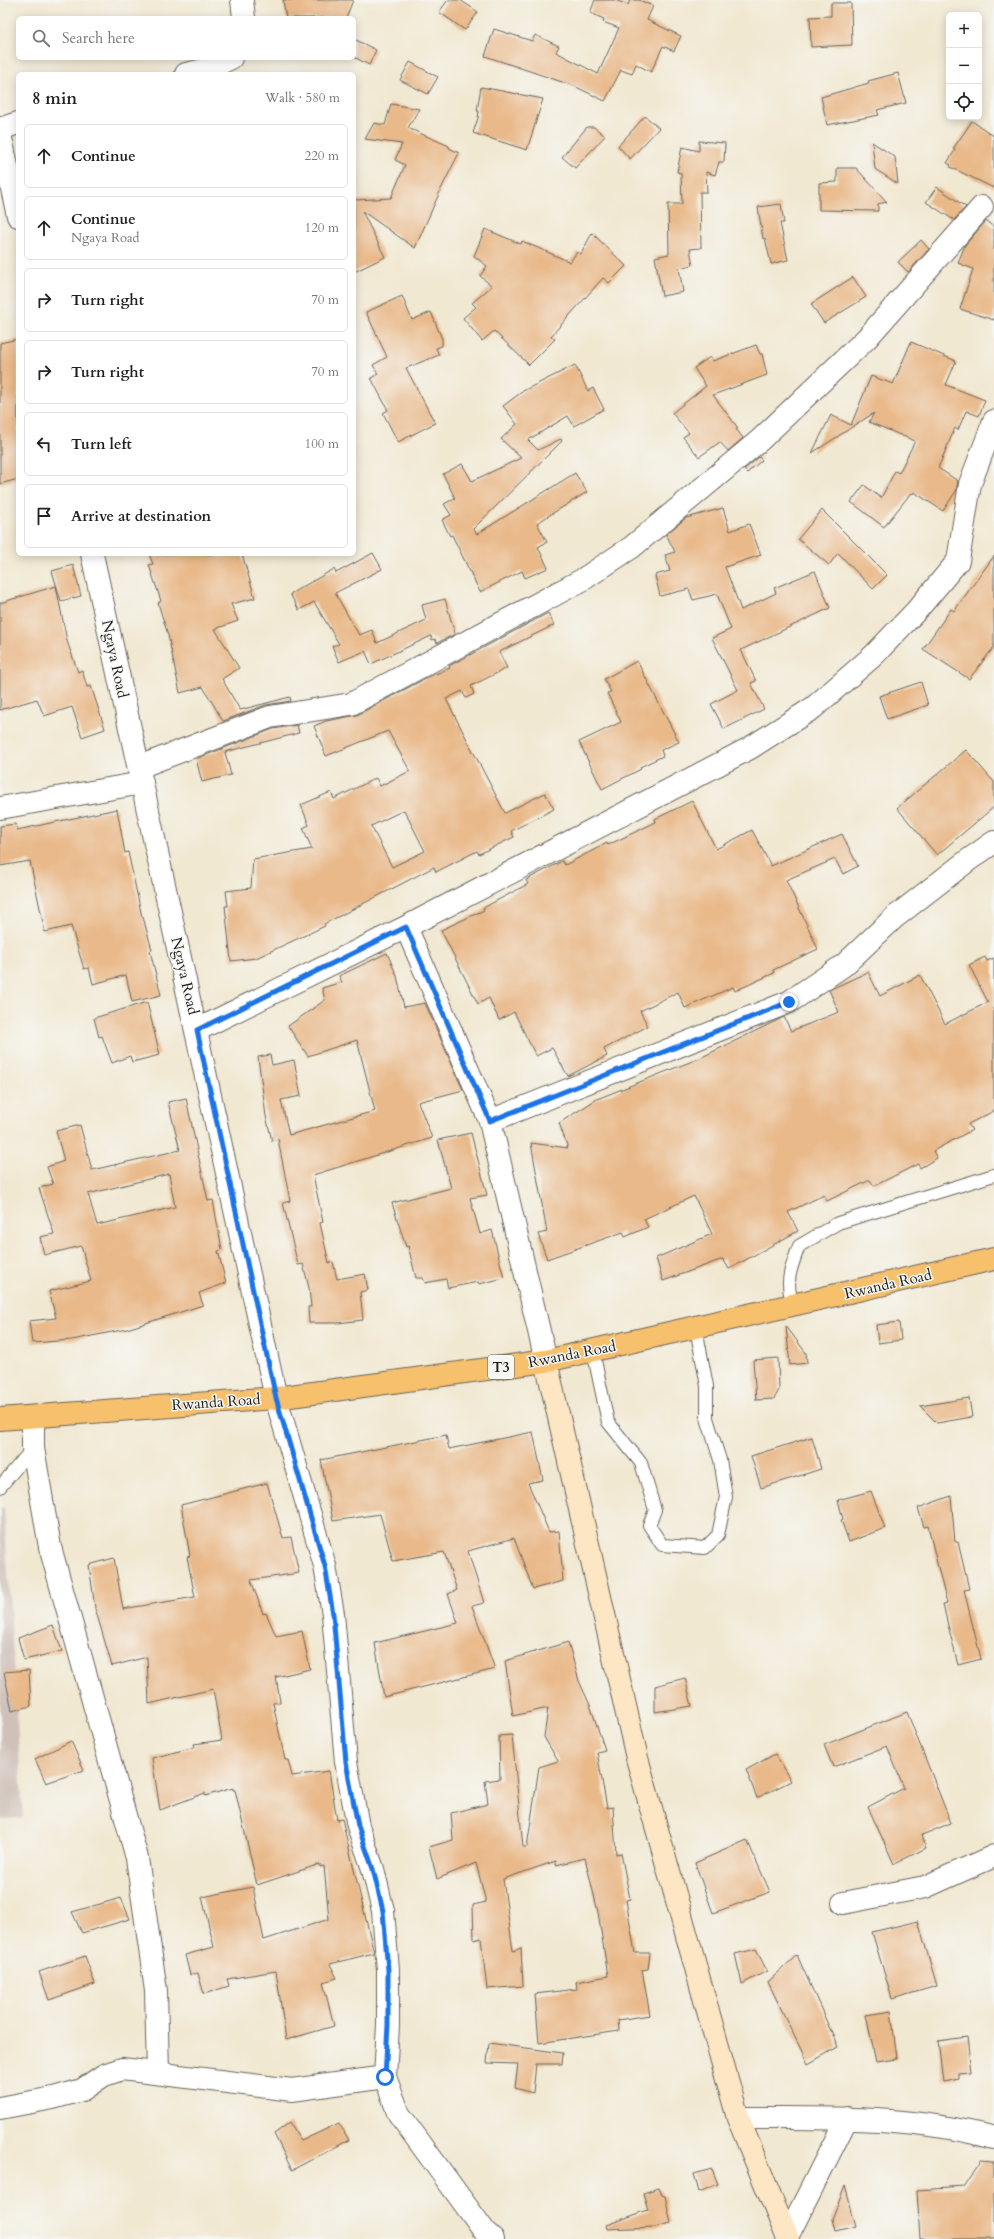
<!DOCTYPE html>
<meta charset="utf-8">
<style>
:root{--surface:#fff;--page:#f6f6f6;--text:#222;--muted:#767676;--line:#e0e0e0}
body{margin:0;font-family:Cardo,serif;background:var(--page);color:var(--text)}
.controls{position:absolute;right:12px;top:12px;display:grid;overflow:hidden;border-radius:6px;box-shadow:0 2px 10px #0003}
.controls button{width:36px;height:36px;display:grid;place-items:center;padding:0;border:0;border-bottom:1px solid var(--line);background:var(--surface);color:var(--text);font:20px sans-serif}
.stop{position:absolute;width:12px;height:12px;margin:-9px;border:3px solid #1a73e8;border-radius:50%;background:#fff}
.stop.end{background:#1a73e8;border-color:#fff;box-shadow:0 1px 4px #0008}
.list{margin:0;padding:0;list-style:none}
h2{display:flex;justify-content:space-between;align-items:center;height:52px;margin:0;padding:0 16px;font-size:17px}
h2 small{font-size:13px;font-weight:400;color:var(--muted)}
.list li{display:grid;grid-template-columns:26px 1fr auto;gap:12px;align-items:center;box-sizing:border-box;height:64px;margin:0 8px 8px;padding:0 8px;border:1px solid var(--line);border-radius:6px}
.list b{display:block;font-size:15px;white-space:nowrap}
.list p{margin:0;font-size:13px;white-space:nowrap;color:var(--muted)}
.list em{font-size:13px;font-style:normal;color:var(--muted)}
.icon{flex:none;width:22px;height:22px;fill:none;stroke:currentColor;stroke-width:2;stroke-linecap:round;stroke-linejoin:round}
.map{position:relative;flex:none;width:994px;height:2239px;overflow:hidden}
.search{position:absolute;background:var(--surface);box-shadow:0 2px 10px #0003;left:16px;top:16px;width:340px;height:44px;display:flex;align-items:center;gap:10px;box-sizing:border-box;padding:0 14px;border-radius:6px;color:var(--muted);font-size:15px}
.panel{position:absolute;background:var(--surface);box-shadow:0 2px 10px #0003;left:16px;top:72px;width:340px;height:484px;border-radius:6px}
.map>svg:first-child{display:block}
.industrial{fill:#cfc1ba}
.building{fill:#e9b98a;fill-rule:evenodd}
.lines{fill:none;stroke-linecap:round;stroke-linejoin:round}
.service-casing{stroke:#67635b;stroke-width:14}
.minor-casing{stroke:#67635b;stroke-width:24}
.tertiary-casing{stroke:#67635b;stroke-width:24}
.secondary-casing{stroke:#67635b;stroke-width:24}
.trunk-casing{stroke:#67635b;stroke-width:24}
.service{stroke:#fff;stroke-width:12}
.minor{stroke:#fff;stroke-width:22}
.tertiary{stroke:#fff;stroke-width:22}
.secondary{stroke:#fce6c4;stroke-width:22}
.trunk{stroke:#f7c06c;stroke-width:22}
.route{stroke:#1a73e8;stroke-width:5}
.labels{text-anchor:middle;dominant-baseline:central;stroke-width:3;stroke-linejoin:round;paint-order:stroke}
.shield{fill:#f6f6f2;stroke:#5d5d5c;stroke-width:1}
.shield-label{font-size:14px;font-weight:bold;fill:#1c1c1c}
.street-label{font-size:15px;fill:#1c1c1c;stroke:#f6f6f2}
</style>
<div class="map">
<svg width="994" height="2239" viewBox="0 0 994 2239">
<rect width="100%" height="100%" fill="#f6f6f2"/>
<filter id="ink" filterUnits="userSpaceOnUse"><feTurbulence type="fractalNoise" baseFrequency=".025" numOctaves="2"/><feDisplacementMap in="SourceGraphic" scale="8" xChannelSelector="R" yChannelSelector="G"/><feConvolveMatrix kernelMatrix="1 2 1 2 8 2 1 2 1" color-interpolation-filters="sRGB"/></filter>
<filter id="wash" filterUnits="userSpaceOnUse"><feTurbulence type="fractalNoise" baseFrequency=".012" numOctaves="4" result="noise"/><feDisplacementMap in="SourceGraphic" scale="16" xChannelSelector="R" yChannelSelector="G"/><feGaussianBlur stdDeviation="0.9" result="paint"/><feColorMatrix in="noise" values="0 0 0 0 0 0 0 0 0 0 0 0 0 0 0 0 0 1.4 0 .05"/><feComposite in="paint" operator="in"/></filter>
<g filter="url(#wash)">
<rect width="100%" height="100%" fill="#f1e8d1"/>
<!-- industrial -->
<path class="industrial" d="M 0,1508 L 4,1508 L 23,1818 L 0,1819 Z"/>
<g id="blocks">
<!-- building -->
<path class="building" d="M 283,0 L 353,0 L 346,18 L 286,18 Z
M 448,0 L 460,0 L 478,12 L 465,30 L 439,12 Z
M 595,0 L 615,0 L 628,5 L 630,0 L 639,0 L 653,6 L 647,20 L 681,36 L 674,51 L 663,46 L 651,72 L 636,64 L 632,74 L 621,70 L 605,101 L 574,86 L 485,56 L 494,29 L 532,41 L 535,35 L 559,46 L 556,52 L 598,74 L 619,28 L 603,22 L 604,19 L 590,13 Z
M 831,3 L 851,3 L 852,45 L 811,47 L 810,17 L 831,16 Z
M 354,39 L 376,50 L 369,65 L 354,57 Z
M 410,62 L 438,77 L 428,94 L 400,80 Z
M 898,73 L 906,103 L 877,110 L 879,115 L 827,125 L 821,97 L 869,83 L 868,81 Z
M 481,87 L 543,99 L 527,150 L 473,133 L 478,118 L 479,111 L 477,111 Z
M 391,104 L 419,109 L 408,128 L 449,146 L 449,148 L 459,153 L 442,187 L 415,248 L 362,211 L 385,257 L 354,272 L 354,196 L 356,200 L 391,198 L 405,165 L 395,160 L 402,144 L 365,139 L 374,123 L 385,125 Z
M 645,116 L 659,128 L 630,159 L 618,146 Z
M 972,121 L 994,136 L 994,188 L 950,167 L 951,165 L 947,163 L 955,150 L 953,149 Z
M 587,127 L 594,127 L 605,136 L 575,168 L 562,157 Z
M 699,141 L 725,143 L 724,162 L 719,162 L 715,175 L 706,172 L 707,192 L 700,192 L 701,248 L 690,249 L 693,265 L 679,268 L 683,292 L 662,296 L 655,257 L 669,254 L 668,204 L 682,204 L 681,173 L 677,172 L 682,147 L 699,151 Z
M 872,142 L 895,157 L 898,184 L 875,169 Z
M 837,168 L 856,168 L 887,202 L 878,204 L 878,211 L 819,210 L 819,183 L 837,182 Z
M 937,187 L 966,207 L 954,220 L 926,202 Z
M 781,204 L 784,223 L 780,223 L 788,260 L 771,264 L 765,238 L 763,239 L 758,207 Z
M 986,221 L 994,227 L 994,320 L 960,309 L 973,269 L 958,263 L 965,245 Z
M 485,229 L 521,244 L 522,241 L 570,262 L 577,252 L 581,254 L 592,233 L 626,266 L 609,283 L 603,278 L 551,336 L 555,339 L 529,365 L 494,331 L 482,341 L 463,318 L 476,307 L 472,303 L 492,286 L 480,276 L 487,266 L 474,256 Z
M 921,240 L 929,249 L 908,272 L 898,262 Z
M 853,277 L 866,297 L 824,323 L 811,304 Z
M 402,296 L 412,320 L 431,312 L 442,339 L 442,346 L 436,348 L 439,355 L 406,368 L 435,423 L 398,442 L 383,413 L 388,410 L 371,378 L 378,374 L 373,365 L 387,357 L 366,312 Z
M 18,339 L 18,479 L 0,484 L 0,343 Z
M 911,342 L 956,361 L 946,385 L 985,400 L 979,416 L 966,411 L 958,430 L 955,428 L 938,468 L 958,481 L 956,491 L 943,511 L 914,492 L 913,494 L 911,493 L 884,527 L 851,502 L 864,485 L 881,498 L 895,471 L 899,473 L 915,441 L 869,422 L 874,413 L 812,453 L 831,415 L 851,425 L 871,376 L 893,384 Z
M 756,345 L 760,354 L 762,354 L 767,375 L 713,395 L 738,428 L 736,429 L 743,438 L 728,451 L 720,442 L 699,457 L 683,437 L 689,433 L 672,413 L 706,386 L 694,368 L 710,357 L 713,361 Z
M 575,365 L 588,391 L 593,388 L 604,409 L 574,426 L 568,416 L 528,440 L 538,450 L 561,439 L 562,441 L 473,529 L 477,534 L 575,473 L 587,492 L 537,523 L 547,542 L 538,547 L 548,568 L 525,578 L 522,571 L 480,592 L 452,535 L 450,536 L 442,520 L 451,515 L 444,504 L 455,498 L 443,474 L 462,464 L 472,481 L 521,458 L 501,439 L 517,424 L 503,406 L 523,391 Z
M 759,457 L 762,460 L 747,473 L 744,470 Z
M 723,508 L 730,531 L 749,524 L 761,555 L 725,567 L 741,610 L 776,593 L 774,588 L 815,571 L 830,608 L 741,650 L 756,681 L 751,683 L 764,709 L 724,729 L 711,704 L 738,690 L 712,638 L 731,629 L 717,594 L 693,600 L 689,589 L 660,596 L 655,575 L 670,571 L 665,555 L 675,552 L 666,534 L 686,518 Z
M 822,510 L 887,575 L 873,589 L 838,553 L 829,565 L 798,539 Z
M 373,553 L 382,569 L 335,593 L 359,635 L 372,630 L 377,643 L 426,620 L 422,605 L 445,599 L 455,634 L 437,643 L 435,639 L 432,640 L 431,636 L 371,664 L 365,651 L 339,662 L 332,646 L 339,644 L 314,602 L 299,610 L 290,594 L 334,569 L 336,573 Z
M 149,554 L 242,554 L 255,598 L 231,604 L 238,621 L 215,629 L 239,668 L 222,679 L 240,710 L 290,697 L 291,701 L 266,705 L 223,721 L 203,687 L 180,693 L 168,635 L 158,603 L 161,601 L 149,565 L 153,564 Z
M 994,556 L 994,647 L 969,679 L 923,649 L 951,609 L 954,611 Z
M 73,565 L 81,596 L 61,601 L 52,571 Z
M 56,586 L 67,641 L 78,672 L 82,670 L 87,687 L 91,686 L 105,729 L 82,737 L 72,707 L 44,716 L 37,699 L 0,710 L 0,603 Z
M 548,613 L 554,625 L 499,652 L 507,668 L 471,686 L 474,694 L 466,698 L 462,691 L 446,699 L 505,813 L 545,793 L 554,809 L 511,831 L 514,837 L 479,854 L 477,851 L 436,872 L 434,867 L 324,924 L 325,926 L 256,958 L 231,961 L 225,906 L 228,906 L 226,891 L 251,888 L 253,859 L 312,849 L 303,828 L 309,825 L 301,805 L 331,792 L 334,799 L 376,778 L 380,786 L 410,771 L 388,731 L 326,756 L 314,726 L 326,721 L 357,715 L 428,677 L 450,668 L 449,666 ZM 404,810 L 425,851 L 392,867 L 371,826 Z
M 637,661 L 679,742 L 661,750 L 663,756 L 640,767 L 641,769 L 602,789 L 579,742 L 621,722 L 607,693 L 611,692 L 604,679 Z
M 921,682 L 928,705 L 887,719 L 879,696 Z
M 297,725 L 299,733 L 225,752 L 231,775 L 202,782 L 196,759 L 273,729 Z
M 966,750 L 994,782 L 994,807 L 937,855 L 897,808 Z
M 692,801 L 716,849 L 752,830 L 771,866 L 842,834 L 858,866 L 843,874 L 835,859 L 786,880 L 818,949 L 773,970 L 774,973 L 735,991 L 733,987 L 685,1008 L 678,992 L 640,1011 L 648,1026 L 604,1049 L 607,1056 L 568,1076 L 552,1048 L 536,1056 L 514,1012 L 499,1020 L 489,998 L 478,1004 L 441,930 L 484,910 L 483,908 L 528,884 L 526,880 L 562,861 L 565,865 L 607,843 L 608,845 L 656,822 L 655,819 Z
M 117,809 L 125,853 L 128,852 L 142,917 L 143,917 L 152,950 L 150,951 L 161,995 L 132,1002 L 126,975 L 93,984 L 89,968 L 84,969 L 71,926 L 45,932 L 30,861 L 0,866 L 0,826 L 16,824 L 17,830 Z
M 387,953 L 397,976 L 404,1007 L 425,1003 L 463,1090 L 418,1102 L 432,1138 L 313,1175 L 323,1222 L 320,1223 L 329,1263 L 333,1262 L 337,1279 L 365,1274 L 368,1290 L 360,1292 L 363,1320 L 338,1323 L 309,1323 L 308,1307 L 311,1307 L 309,1288 L 303,1264 L 298,1265 L 283,1203 L 290,1201 L 278,1139 L 272,1141 L 266,1116 L 258,1057 L 270,1055 L 272,1065 L 294,1060 L 301,1096 L 281,1100 L 289,1135 L 375,1111 L 357,1040 L 308,1056 L 288,1026 L 325,1000 L 322,988 L 342,982 L 339,976 Z
M 985,957 L 987,961 L 994,958 L 994,1111 L 968,1124 L 972,1130 L 933,1151 L 937,1158 L 920,1168 L 918,1164 L 874,1186 L 870,1180 L 827,1201 L 824,1195 L 788,1212 L 798,1231 L 729,1269 L 723,1259 L 663,1281 L 656,1258 L 712,1234 L 694,1196 L 644,1219 L 648,1227 L 625,1237 L 623,1232 L 547,1259 L 538,1234 L 547,1232 L 531,1143 L 568,1148 L 559,1123 L 597,1099 L 700,1058 L 784,1017 L 791,1031 L 839,1012 L 829,990 L 868,972 L 880,996 L 920,975 L 945,1024 L 988,1002 L 969,965 Z
M 147,1002 L 160,1055 L 132,1062 L 130,1056 L 112,1063 L 102,1036 L 99,1037 L 94,1018 Z
M 186,1098 L 208,1201 L 213,1200 L 222,1250 L 218,1251 L 226,1283 L 199,1293 L 203,1305 L 127,1329 L 72,1340 L 32,1343 L 29,1321 L 56,1318 L 49,1291 L 91,1281 L 81,1246 L 44,1255 L 40,1237 L 54,1234 L 39,1188 L 53,1184 L 47,1167 L 64,1161 L 56,1131 L 80,1125 L 92,1170 L 180,1150 L 168,1102 ZM 169,1174 L 175,1207 L 97,1225 L 88,1194 Z
M 471,1133 L 487,1195 L 470,1198 L 480,1234 L 492,1230 L 504,1278 L 479,1284 L 478,1282 L 448,1288 L 446,1279 L 425,1283 L 423,1278 L 416,1278 L 408,1246 L 406,1247 L 392,1203 L 451,1188 L 438,1140 Z
M 899,1322 L 901,1340 L 878,1343 L 876,1325 Z
M 786,1326 L 806,1353 L 807,1363 L 790,1365 Z
M 778,1358 L 779,1390 L 774,1399 L 756,1400 L 753,1360 Z
M 969,1398 L 972,1417 L 937,1423 L 920,1406 Z
M 533,1432 L 543,1480 L 528,1483 L 549,1532 L 559,1531 L 563,1581 L 533,1589 L 514,1538 L 468,1551 L 484,1603 L 472,1606 L 495,1669 L 384,1697 L 375,1643 L 458,1623 L 448,1594 L 457,1590 L 444,1552 L 393,1561 L 380,1514 L 333,1521 L 321,1460 L 446,1435 L 449,1449 Z
M 812,1437 L 821,1469 L 761,1488 L 751,1456 Z
M 267,1483 L 283,1538 L 291,1537 L 299,1573 L 251,1580 L 263,1614 L 266,1613 L 276,1636 L 302,1631 L 310,1669 L 276,1677 L 280,1702 L 273,1703 L 285,1760 L 288,1760 L 292,1776 L 329,1771 L 337,1820 L 342,1819 L 374,1953 L 330,1964 L 337,1978 L 323,1982 L 334,2026 L 286,2040 L 276,1971 L 227,1979 L 229,1986 L 204,1994 L 198,1973 L 190,1975 L 185,1955 L 214,1947 L 202,1897 L 253,1887 L 264,1940 L 329,1919 L 324,1866 L 320,1867 L 320,1864 L 257,1885 L 235,1790 L 233,1790 L 233,1788 L 205,1796 L 205,1793 L 160,1810 L 152,1758 L 195,1747 L 194,1744 L 222,1740 L 213,1689 L 149,1704 L 147,1657 L 112,1666 L 95,1608 L 89,1565 L 114,1558 L 123,1609 L 195,1597 L 187,1557 L 190,1556 L 181,1505 Z
M 871,1491 L 885,1528 L 849,1542 L 841,1520 L 843,1519 L 838,1500 Z
M 951,1496 L 955,1542 L 958,1542 L 969,1589 L 964,1590 L 981,1659 L 958,1665 L 943,1605 L 947,1604 L 928,1526 L 924,1527 L 918,1508 Z
M 53,1625 L 62,1651 L 24,1660 L 18,1638 Z
M 568,1642 L 579,1681 L 590,1705 L 605,1750 L 597,1752 L 607,1808 L 613,1807 L 616,1854 L 621,1853 L 630,1899 L 626,1900 L 635,1953 L 650,1953 L 648,1969 L 642,1970 L 650,2015 L 618,2020 L 619,2031 L 539,2043 L 535,1994 L 577,1989 L 576,1982 L 608,1976 L 598,1912 L 585,1858 L 556,1865 L 556,1861 L 503,1879 L 513,1951 L 521,1948 L 523,1986 L 487,1989 L 481,1938 L 474,1940 L 473,1905 L 486,1902 L 476,1863 L 437,1879 L 429,1847 L 453,1840 L 451,1813 L 488,1804 L 485,1781 L 500,1779 L 499,1736 L 512,1735 L 523,1847 L 527,1847 L 539,1767 L 558,1761 L 544,1737 L 548,1708 L 513,1716 L 505,1661 Z
M 29,1670 L 31,1706 L 12,1711 L 4,1672 Z
M 685,1678 L 692,1706 L 655,1712 L 655,1686 Z
M 907,1712 L 951,1823 L 922,1835 L 926,1848 L 894,1864 L 868,1807 L 904,1788 L 887,1746 L 833,1767 L 824,1745 Z
M 71,1741 L 84,1770 L 46,1783 L 35,1759 Z
M 775,1754 L 791,1781 L 757,1798 L 746,1770 Z
M 747,1840 L 770,1892 L 713,1913 L 695,1863 Z
M 121,1898 L 130,1919 L 82,1933 L 72,1912 Z
M 918,1921 L 937,1986 L 892,1999 L 872,1932 Z
M 756,1949 L 767,1971 L 742,1984 L 735,1954 Z
M 797,1955 L 838,2047 L 808,2064 L 768,1982 Z
M 85,1956 L 95,1984 L 49,2000 L 39,1972 Z
M 891,2011 L 897,2059 L 876,2062 L 866,2015 Z
M 967,2037 L 971,2072 L 959,2073 L 959,2079 L 943,2082 L 938,2041 Z
M 489,2043 L 563,2053 L 562,2064 L 536,2064 L 533,2093 L 515,2088 L 518,2064 L 487,2063 Z
M 290,2122 L 301,2141 L 339,2123 L 349,2140 L 292,2170 L 274,2134 Z
M 982,2160 L 994,2161 L 994,2239 L 920,2239 L 917,2190 L 964,2187 Z
M 712,2169 L 718,2184 L 699,2192 L 694,2174 Z
M 845,2186 L 856,2226 L 835,2231 L 832,2219 Z
M 659,2188 L 662,2195 L 665,2196 L 671,2223 L 655,2227 L 607,2229 L 606,2225 L 648,2210 L 643,2193 Z"/>
</g>
</g>
<g filter="url(#ink)">
<use href="#blocks" fill-opacity="0" stroke="#67635b" stroke-width="1"/>
<g class="lines">
<!-- service casing -->
<g class="service-casing">
<path id="service" d="M 793,1306 C 785,1280 790,1271 799,1246 L 838,1223 L 994,1175
M 593,1351 L 608,1422 L 641,1463 L 655,1510 L 649,1525 L 662,1545 L 705,1548 L 718,1535 L 726,1497 L 720,1460 L 707,1418 L 707,1386 L 696,1328
M 0,1487 L 33,1448"/>
</g>
<!-- minor casing -->
<g class="minor-casing">
<path id="minor" d="M 242,0 L 244,18
M 186,74 L 208,69 L 231,58
M 0,129 L 18,123
M 139,767 L 270,717 L 351,704 L 582,580 L 632,547 L 760,440 L 867,338 L 982,207
M 0,808 L 142,783
M 406,927 L 490,1121 L 546,1361
M 197,1030 L 406,927 L 750,748 L 813,708 L 873,656 L 917,610 L 958,561 L 970,484 L 994,421
M 490,1121 L 789,1002 L 844,965 L 895,917 L 967,861 L 994,842
M 276,1398 L 325,1566 L 333,1614 L 346,1762 L 358,1826 L 373,1869 L 383,1911 L 388,1970 L 388,2025 L 385,2077 L 399,2114 L 485,2232 L 493,2239
M 33,1417 L 33,1448 L 50,1547 L 137,1858 L 156,1991 L 158,2072
M 843,1903 L 925,1887 L 994,1856
M 0,2108 L 53,2098 L 82,2090 L 104,2075 L 122,2069 L 292,2090 L 385,2077
M 787,2237 L 847,2118"/>
</g>
<!-- tertiary casing -->
<g class="tertiary-casing">
<path id="tertiary" d="M 0,134 L 18,216
M 92,554 L 276,1398
M 738,2118 C 824,2118 911,2115 994,2138"/>
</g>
<!-- secondary casing -->
<g class="secondary-casing">
<path id="secondary" d="M 546,1361 L 637,1758 L 738,2118 L 788,2239"/>
</g>
<!-- trunk casing -->
<g class="trunk-casing">
<path id="trunk" d="M 0,1419 L 276,1398 L 546,1361 L 994,1259"/>
</g>
<!-- service -->
<use href="#service" class="service"/>
<!-- minor -->
<use href="#minor" class="minor"/>
<!-- tertiary -->
<use href="#tertiary" class="tertiary"/>
<!-- secondary -->
<use href="#secondary" class="secondary"/>
<!-- trunk -->
<use href="#trunk" class="trunk"/>
</g>
</g>
<g class="lines" filter="url(#ink)">
<!-- route -->
<path class="route" d="M 385,2077 L 388,2025 L 388,1970 L 383,1911 L 373,1869 L 358,1826 L 346,1762 L 333,1614 L 325,1566 L 276,1398 L 197,1030 L 406,927 L 490,1121 L 789,1002"/>
</g>
<g class="labels">
<!-- shield labels -->
<rect class="shield" x="488" y="1355" width="26" height="24" rx="3"/>
<g class="shield-label">
<text x="501" y="1367">T3</text>
</g>
<!-- street labels -->
<g class="street-label">
<text transform="translate(115 659) rotate(78)">Ngaya Road</text>
<text transform="translate(185 976) rotate(77)">Ngaya Road</text>
<text transform="translate(888 1284) rotate(-13)">Rwanda Road</text>
<text transform="translate(572 1354) rotate(-11)">Rwanda Road</text>
<text transform="translate(216 1402) rotate(-4)">Rwanda Road</text>
</g>
</g>
</svg>
<div class="controls">
<button>+</button>
<button>−</button>
<button><svg class="icon" aria-label="locate" viewBox="0 0 24 24"><circle cx="12" cy="12" r="6"/><path d="M12 2v4M12 18v4M2 12h4M18 12h4"/></svg></button>
</div>
<div class="stop" style="left:385px;top:2077px"></div>
<div class="stop end" style="left:789px;top:1002px"></div>
<div class="search"><svg class="icon" aria-label="search" viewBox="0 0 24 24"><circle cx="10" cy="10" r="6"/><path d="M15 15l6 6"/></svg>Search here</div>
<section class="panel">
<h2>8 min<small>Walk · 580 m</small></h2>
<ul class="list">
<li><svg class="icon" aria-label="ahead" viewBox="0 0 24 24"><path d="M12 20V5M6 11l6-6 6 6"/></svg><div><b>Continue</b></div><em>220 m</em></li>
<li><svg class="icon" aria-label="ahead" viewBox="0 0 24 24"><path d="M12 20V5M6 11l6-6 6 6"/></svg><div><b>Continue</b><p>Ngaya Road</p></div><em>120 m</em></li>
<li><svg class="icon" aria-label="right" viewBox="0 0 24 24"><path d="M7 20v-9h11M14 6l5 5-5 5"/></svg><div><b>Turn right</b></div><em>70 m</em></li>
<li><svg class="icon" aria-label="right" viewBox="0 0 24 24"><path d="M7 20v-9h11M14 6l5 5-5 5"/></svg><div><b>Turn right</b></div><em>70 m</em></li>
<li><svg class="icon" aria-label="left" viewBox="0 0 24 24"><path d="M17 20v-9H6M10 6l-5 5 5 5"/></svg><div><b>Turn left</b></div><em>100 m</em></li>
<li><svg class="icon" aria-label="arrive" viewBox="0 0 24 24"><path d="M6 21V4h12l-3 4 3 4H6"/></svg><div><b>Arrive at destination</b></div></li>
</ul>
</section>
</div>
